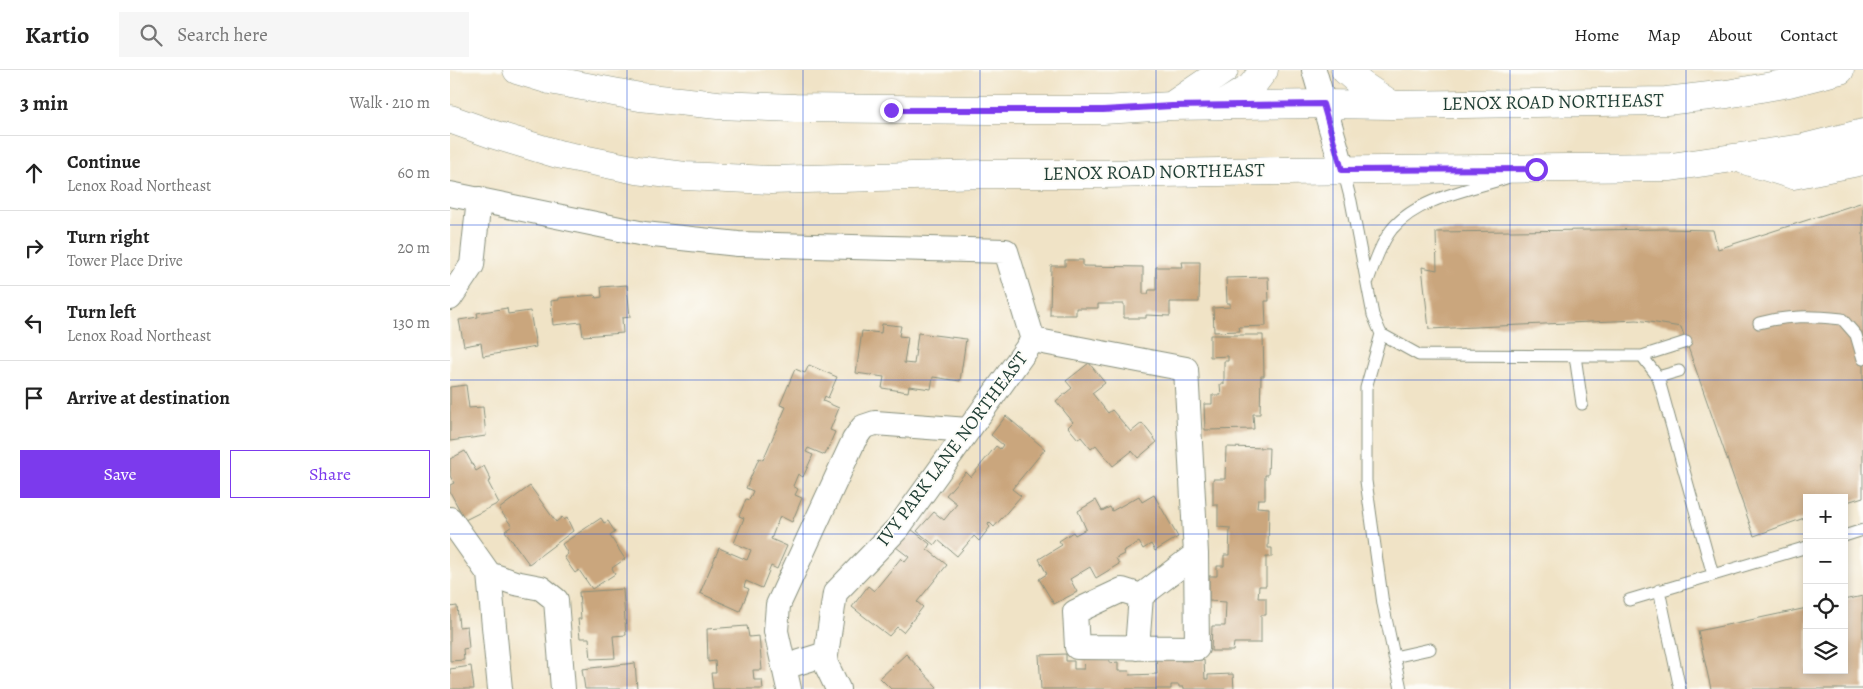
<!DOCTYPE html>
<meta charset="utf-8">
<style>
:root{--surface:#fff;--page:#f6f6f6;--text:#222;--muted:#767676;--line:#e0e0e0;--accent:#7c3aed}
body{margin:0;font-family:Alegreya,serif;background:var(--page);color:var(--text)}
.controls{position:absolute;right:15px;bottom:15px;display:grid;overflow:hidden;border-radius:0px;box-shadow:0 2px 8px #0003}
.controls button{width:45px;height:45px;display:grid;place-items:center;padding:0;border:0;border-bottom:1px solid var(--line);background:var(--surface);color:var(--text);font:25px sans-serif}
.stop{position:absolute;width:15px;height:15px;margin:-11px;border:4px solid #7c3aed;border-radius:50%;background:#fff}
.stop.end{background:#7c3aed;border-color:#fff;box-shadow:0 1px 5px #0008}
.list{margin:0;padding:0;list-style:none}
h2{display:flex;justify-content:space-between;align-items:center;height:65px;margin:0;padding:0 20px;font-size:21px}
h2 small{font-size:16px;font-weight:400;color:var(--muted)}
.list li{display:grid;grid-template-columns:32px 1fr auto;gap:15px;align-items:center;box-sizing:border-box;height:75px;padding:0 20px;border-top:1px solid var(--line)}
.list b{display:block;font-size:19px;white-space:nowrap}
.list p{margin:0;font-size:16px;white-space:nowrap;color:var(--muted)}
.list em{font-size:16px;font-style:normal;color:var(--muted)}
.actions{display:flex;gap:10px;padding:15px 20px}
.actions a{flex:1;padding:11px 0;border:1px solid var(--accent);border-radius:0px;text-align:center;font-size:18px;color:var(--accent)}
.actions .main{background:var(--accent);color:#fff}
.icon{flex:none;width:28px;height:28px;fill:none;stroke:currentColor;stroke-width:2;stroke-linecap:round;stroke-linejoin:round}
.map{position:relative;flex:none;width:1413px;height:619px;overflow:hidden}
header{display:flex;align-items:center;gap:30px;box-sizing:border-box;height:70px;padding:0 25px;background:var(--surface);border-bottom:1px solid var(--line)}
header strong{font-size:24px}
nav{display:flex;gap:28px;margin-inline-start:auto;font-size:18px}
.search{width:350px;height:45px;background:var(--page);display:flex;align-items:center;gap:12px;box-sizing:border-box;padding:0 18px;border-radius:0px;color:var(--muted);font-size:19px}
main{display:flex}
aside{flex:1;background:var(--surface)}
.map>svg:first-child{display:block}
.building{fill:#caa67d}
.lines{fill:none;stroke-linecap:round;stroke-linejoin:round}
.lane-casing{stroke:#88907d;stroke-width:13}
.street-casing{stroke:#88907d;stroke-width:26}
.secondary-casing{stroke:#88907d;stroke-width:29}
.lane{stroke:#fff;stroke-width:11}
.street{stroke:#fff;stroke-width:24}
.secondary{stroke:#fff;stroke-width:28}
.route{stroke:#7c3aed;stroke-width:6}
.grid{fill:none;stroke:#1d4ed8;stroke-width:1;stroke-opacity:0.55}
.labels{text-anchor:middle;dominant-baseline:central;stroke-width:4;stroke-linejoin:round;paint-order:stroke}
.street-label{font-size:19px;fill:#1f3d34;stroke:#fdfcf7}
</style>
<header>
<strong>Kartio</strong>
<div class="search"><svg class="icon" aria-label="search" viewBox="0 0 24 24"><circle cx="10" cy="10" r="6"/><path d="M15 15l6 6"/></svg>Search here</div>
<nav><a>Home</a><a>Map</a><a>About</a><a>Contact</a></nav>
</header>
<main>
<aside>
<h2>3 min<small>Walk · 210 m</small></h2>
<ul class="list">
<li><svg class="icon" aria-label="ahead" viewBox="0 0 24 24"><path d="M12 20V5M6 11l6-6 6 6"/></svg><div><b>Continue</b><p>Lenox Road Northeast</p></div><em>60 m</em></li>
<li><svg class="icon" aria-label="right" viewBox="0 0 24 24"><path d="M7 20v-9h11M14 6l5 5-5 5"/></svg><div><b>Turn right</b><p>Tower Place Drive</p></div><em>20 m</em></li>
<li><svg class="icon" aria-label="left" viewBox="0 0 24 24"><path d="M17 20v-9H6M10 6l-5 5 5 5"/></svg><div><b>Turn left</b><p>Lenox Road Northeast</p></div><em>130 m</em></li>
<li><svg class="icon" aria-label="arrive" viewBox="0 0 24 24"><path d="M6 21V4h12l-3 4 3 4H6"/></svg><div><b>Arrive at destination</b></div></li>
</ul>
<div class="actions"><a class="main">Save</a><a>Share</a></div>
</aside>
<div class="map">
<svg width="1413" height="619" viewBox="0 0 1413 619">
<rect width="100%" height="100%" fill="#fdfcf7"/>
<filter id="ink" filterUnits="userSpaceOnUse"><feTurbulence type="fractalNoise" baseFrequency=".02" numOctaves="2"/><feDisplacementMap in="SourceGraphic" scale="10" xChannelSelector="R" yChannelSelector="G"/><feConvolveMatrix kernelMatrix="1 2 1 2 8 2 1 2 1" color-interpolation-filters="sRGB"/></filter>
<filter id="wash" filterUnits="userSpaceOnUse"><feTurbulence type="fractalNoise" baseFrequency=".0096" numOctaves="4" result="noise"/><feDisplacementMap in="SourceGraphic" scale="20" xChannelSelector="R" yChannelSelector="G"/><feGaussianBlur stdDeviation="1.12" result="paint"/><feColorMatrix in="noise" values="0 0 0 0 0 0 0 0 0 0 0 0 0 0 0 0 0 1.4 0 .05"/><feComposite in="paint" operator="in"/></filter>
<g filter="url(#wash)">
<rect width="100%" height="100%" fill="#f0e3c6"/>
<g id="blocks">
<!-- building -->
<path class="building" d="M 1413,132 L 1413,427 L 1394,433 L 1394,428 L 1357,428 L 1357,447 L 1304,466 L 1231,257 L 1187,250 L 979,259 L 972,197 L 987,200 L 986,162 L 1215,159 L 1263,160 L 1268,179 Z
M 615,190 L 633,190 L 633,196 L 693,197 L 693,224 L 698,224 L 699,220 L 706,220 L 706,197 L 733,197 L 732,192 L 750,192 L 749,232 L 720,232 L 720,246 L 696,245 L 696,248 L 674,248 L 674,234 L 648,234 L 648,238 L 626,238 L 626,245 L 600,245 L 601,196 L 615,196 Z
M 818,207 L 819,231 L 815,231 L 816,256 L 789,257 L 790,261 L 764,262 L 763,238 L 780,237 L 780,233 L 777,233 L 776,208 Z
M 177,215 L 180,247 L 172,248 L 173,263 L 133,266 L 131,252 L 103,255 L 101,231 L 109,230 L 109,228 L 145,225 L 146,228 L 152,227 L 151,217 Z
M 57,238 L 58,244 L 80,241 L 86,277 L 33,286 L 31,273 L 14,276 L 9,250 L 28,247 L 27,243 Z
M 432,254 L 451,256 L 449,266 L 458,267 L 454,293 L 464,294 L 468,263 L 516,269 L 510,311 L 483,307 L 481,319 L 459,316 L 458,322 L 432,318 L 434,307 L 406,303 L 412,261 L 431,263 Z
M 760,265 L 813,265 L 814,306 L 811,306 L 810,344 L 803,344 L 804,359 L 755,360 L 754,334 L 762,334 L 762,325 L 771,325 L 770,314 L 774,314 L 774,291 L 778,291 L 778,286 L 760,287 Z
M 639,293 L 655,313 L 642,323 L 658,343 L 662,340 L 681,362 L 692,353 L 707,372 L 688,388 L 682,381 L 663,396 L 646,375 L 641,379 L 631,367 L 628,369 L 618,357 L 623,352 L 606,331 L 622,318 L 616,311 Z
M 359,295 L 387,307 L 378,328 L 375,326 L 373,331 L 389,338 L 380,360 L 385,362 L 375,385 L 358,378 L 356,382 L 363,385 L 353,407 L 348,404 L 343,416 L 348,419 L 345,425 L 352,428 L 342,452 L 330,446 L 321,469 L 337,476 L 327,499 L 321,496 L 312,518 L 296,511 L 294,517 L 299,519 L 290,541 L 250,523 L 269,478 L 297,490 L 301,480 L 284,473 L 294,448 L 289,446 L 296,429 L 299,430 L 303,421 L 296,418 L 309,388 L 313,390 L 336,337 L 330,335 L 345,299 L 355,303 Z
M 16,315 L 19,338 L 33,337 L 36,366 L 0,371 L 0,317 Z
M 556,346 L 595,379 L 562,419 L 571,426 L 544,457 L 539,452 L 538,455 L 540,457 L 529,471 L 524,466 L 507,486 L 488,470 L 484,475 L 467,461 L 484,442 L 494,450 L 507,434 L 496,425 L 516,402 L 521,407 L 546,376 L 550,379 L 553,375 L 541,365 Z
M 776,377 L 819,378 L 818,405 L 815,405 L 815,429 L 808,429 L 807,437 L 819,438 L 818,478 L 822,478 L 822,487 L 816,487 L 816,516 L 809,516 L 808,528 L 816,528 L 816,545 L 811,545 L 811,573 L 784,573 L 783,581 L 761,581 L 762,556 L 775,556 L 776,532 L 759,531 L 759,506 L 767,506 L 767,496 L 774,496 L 774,485 L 779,485 L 780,458 L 768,457 L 768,435 L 763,435 L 763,409 L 775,409 Z
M 15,381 L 26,401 L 34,396 L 41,410 L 38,412 L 49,433 L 15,450 L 0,422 L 0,415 L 4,413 L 0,406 L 0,389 Z
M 80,416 L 106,452 L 112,447 L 114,450 L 117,448 L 123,461 L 79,494 L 55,461 L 62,456 L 49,439 Z
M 704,425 L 728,467 L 705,481 L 701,474 L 693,479 L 689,472 L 673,481 L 674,484 L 666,488 L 669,494 L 646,508 L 640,497 L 620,509 L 627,522 L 604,534 L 589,509 L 597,504 L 589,489 L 612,475 L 609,471 L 623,462 L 625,465 L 636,459 L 628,441 L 646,430 L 652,441 L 660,437 L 662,441 L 689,426 L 692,432 Z
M 151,448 L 154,453 L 158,451 L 165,462 L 160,466 L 175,489 L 162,498 L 165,504 L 142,519 L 129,500 L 125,503 L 122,499 L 114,487 L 118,484 L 112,474 Z
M 461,459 L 480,474 L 477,479 L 497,495 L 467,532 L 473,537 L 453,562 L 447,557 L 439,566 L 402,537 L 418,516 L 424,521 L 451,488 L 455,492 L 459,487 L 446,477 Z
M 173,519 L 176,565 L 163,566 L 165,588 L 141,589 L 139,568 L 130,568 L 128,549 L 131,549 L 129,522 Z
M 1413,526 L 1413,619 L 1261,619 L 1248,561 L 1357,538 L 1357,600 L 1394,600 L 1394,530 Z
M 7,536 L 9,557 L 17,556 L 19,578 L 13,579 L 14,590 L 0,591 L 0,537 Z
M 297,556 L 299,567 L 309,566 L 312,600 L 303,600 L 304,610 L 312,610 L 313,619 L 263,619 L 261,603 L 266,603 L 265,591 L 258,592 L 257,559 Z
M 456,584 L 487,617 L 486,619 L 441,619 L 430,608 Z
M 616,584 L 616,591 L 624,591 L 624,599 L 634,599 L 633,587 L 659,586 L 659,593 L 668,592 L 668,601 L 679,601 L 680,605 L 707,604 L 706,588 L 731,587 L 731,591 L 754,590 L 755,609 L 758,609 L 758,605 L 783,604 L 784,619 L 734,619 L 734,617 L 729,617 L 729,615 L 721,615 L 721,619 L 591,619 L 589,585 Z
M 185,593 L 187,619 L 135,619 L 132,599 Z
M 21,596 L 24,619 L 0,619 L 0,599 Z"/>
</g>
</g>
<g filter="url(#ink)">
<use href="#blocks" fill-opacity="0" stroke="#88907d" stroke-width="1"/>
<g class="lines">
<!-- lane casing -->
<g class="lane-casing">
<path id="lane" d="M 893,100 L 901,131 L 923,245 L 931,264 L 969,285 L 1192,286 L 1208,307 L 1263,505
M 918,211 C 924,194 931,173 942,159 C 968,128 1019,120 1056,108
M 1309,253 C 1337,245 1363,246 1392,249 L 1406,265 L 1413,289
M 931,264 L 916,318 L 916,411 L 933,534 L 951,619
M 1125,286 L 1132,334
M 1192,286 L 1236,272
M 1208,307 L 1229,301
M 1394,466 L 1413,460
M 1209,520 L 1230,619
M 1179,530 L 1357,477
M 944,587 L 980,579"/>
</g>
<!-- street casing -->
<g class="street-casing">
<path id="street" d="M 864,0 L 893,100
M 0,124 L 194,164 L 288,174 L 556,181 L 583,270 L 736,299 L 746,484 L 747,578 L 627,577 L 625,542 L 672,520 L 691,526 L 746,484
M 0,228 L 22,195 L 29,129
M 0,449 L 39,504 L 50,619
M 39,504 L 65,513 L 91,518 L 106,530 L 113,619
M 687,578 L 691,526
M 334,597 L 376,584
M 339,619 L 326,561 L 328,535 L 404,370 L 413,357 L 425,353 L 518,360
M 388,619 L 375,592 L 385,523 L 448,458 L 583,270"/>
</g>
<!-- secondary casing -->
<g class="secondary-casing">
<path id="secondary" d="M 67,0 L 100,10 L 190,27 L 268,35 L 345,38 L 538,40 L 653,40 L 721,36 L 873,34 L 942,35 L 1216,31 L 1277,24 L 1339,13 L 1390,0
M 895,0 L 912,15 L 942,35
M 772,35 L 801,17 L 814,0
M 721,36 L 774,0
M 0,49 L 42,64 L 108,84 L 187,100 L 235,106 L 321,110 L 533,104 L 654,104 L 832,101 L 1221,97 L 1353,78 L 1413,63
M 1294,90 L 1343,105 L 1413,91"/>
</g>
<!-- lane -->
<use href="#lane" class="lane"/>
<!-- street -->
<use href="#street" class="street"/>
<!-- secondary -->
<use href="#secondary" class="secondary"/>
</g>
</g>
<g class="lines" filter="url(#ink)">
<!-- route -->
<path class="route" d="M 441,40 L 653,40 L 722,36 L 873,34 L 892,100 L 1086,99"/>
</g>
<!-- grid -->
<path class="grid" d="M 177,0 L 177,619M 353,0 L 353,619M 530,0 L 530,619M 706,0 L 706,619M 883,0 L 883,619M 1060,0 L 1060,619M 1236,0 L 1236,619M 0,155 L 1413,155M 0,310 L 1413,310M 0,464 L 1357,464M 1394,464 L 1413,464"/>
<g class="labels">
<!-- street labels -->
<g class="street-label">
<text transform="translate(1103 32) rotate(-1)">LENOX ROAD NORTHEAST</text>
<text transform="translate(704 102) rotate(-1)">LENOX ROAD NORTHEAST</text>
<text transform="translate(502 379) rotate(-53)">IVY PARK LANE NORTHEAST</text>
</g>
</g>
</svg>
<div class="controls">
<button>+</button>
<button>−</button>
<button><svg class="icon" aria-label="locate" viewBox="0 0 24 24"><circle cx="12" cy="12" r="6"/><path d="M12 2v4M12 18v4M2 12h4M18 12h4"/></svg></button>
<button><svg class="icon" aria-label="layers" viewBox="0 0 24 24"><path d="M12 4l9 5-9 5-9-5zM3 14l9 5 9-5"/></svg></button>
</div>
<div class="stop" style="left:1086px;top:99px"></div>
<div class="stop end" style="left:441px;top:40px"></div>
</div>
</main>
